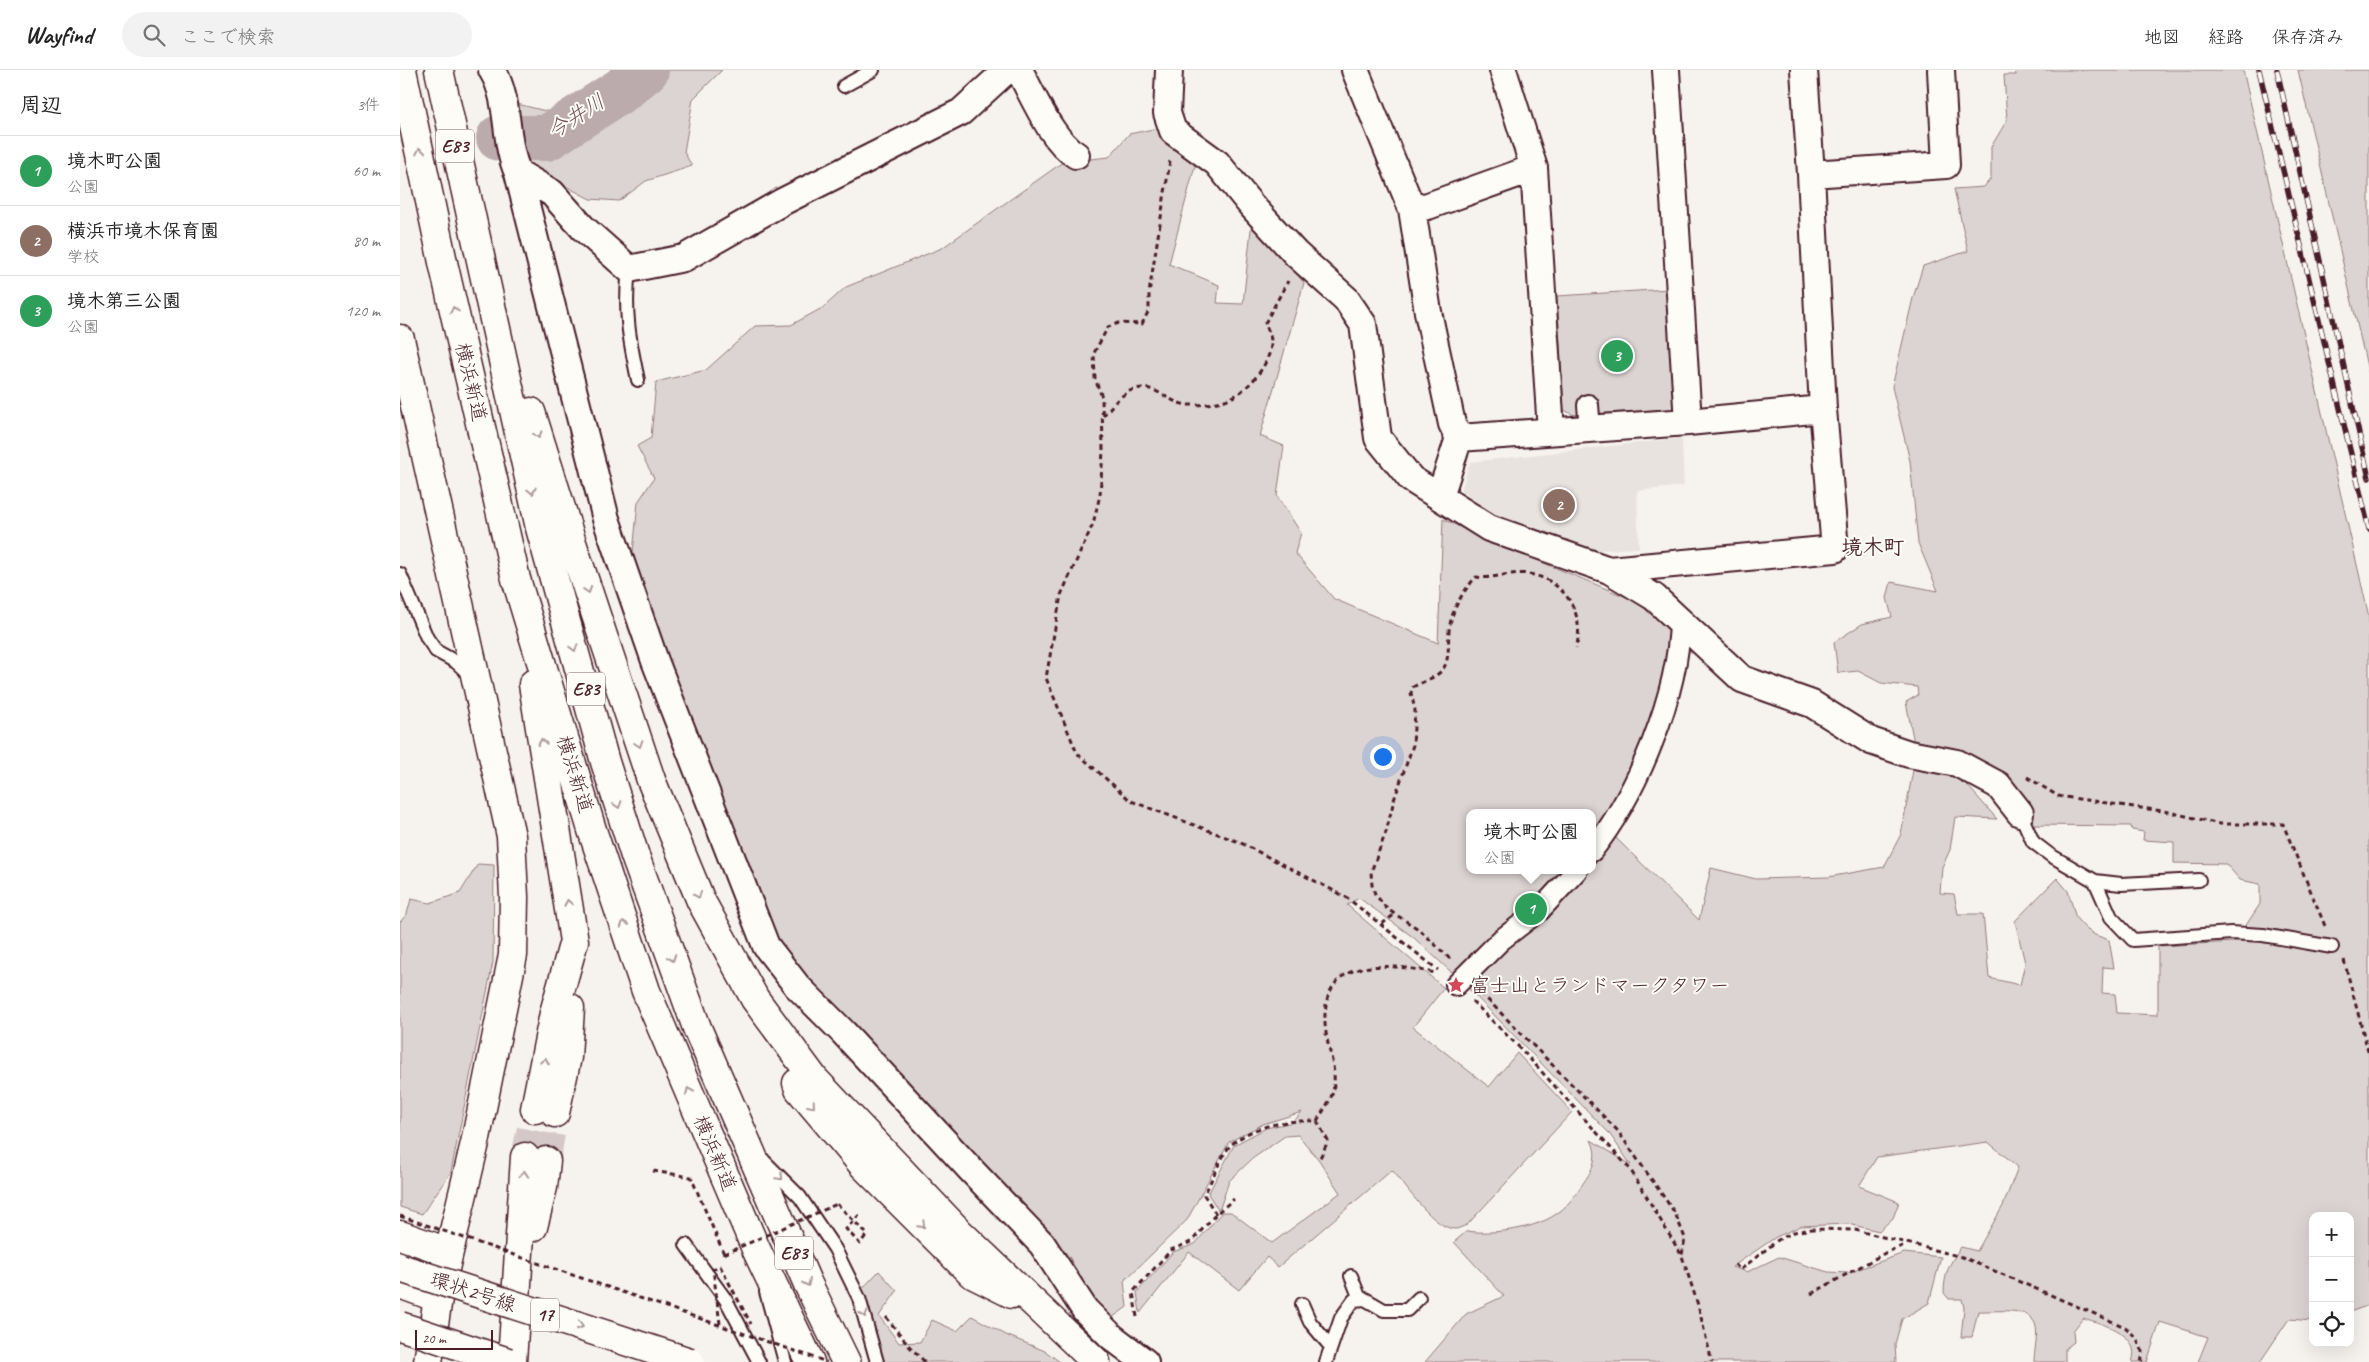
<!DOCTYPE html>
<html lang="ja">
<meta charset="utf-8">
<style>
:root{--surface:#fff;--page:#f2f2f2;--text:#222;--muted:#767676;--line:#e0e0e0;--accent:#d1495b}
body{margin:0;font-family:Caveat,"Klee One",sans-serif;background:var(--page);color:var(--text)}
.controls{position:absolute;right:15px;bottom:15px;display:grid;overflow:hidden;border-radius:10px;box-shadow:0 5px 20px #0002}
.controls button{width:45px;height:45px;display:grid;place-items:center;padding:0;border:0;border-bottom:1px solid var(--line);background:var(--surface);color:var(--text);font:25px sans-serif}
.scale{position:absolute;left:15px;bottom:12px;width:78px;box-sizing:border-box;padding-left:5px;border:2px solid #4a1f2b;border-top:0;font-size:14px;line-height:18px;white-space:nowrap;color:#4a1f2b;-webkit-text-stroke:4px #fdfcf7;paint-order:stroke}
.you{position:absolute;left:982px;top:686px;width:18px;height:18px;margin:-12px;border:4px solid #fff;border-radius:50%;background:#1a73e8;box-shadow:0 0 0 8px #1a73e833}
.badge{display:grid;place-items:center;width:32px;height:32px;border-radius:50%;background:var(--accent);color:#fff;font-size:16px;font-weight:700}
.pin{position:absolute;translate:-50% -50%;border:2px solid #fff;box-shadow:0 1px 5px #0006}
.popup{position:absolute;left:1066px;top:739px;width:130px;height:65px;box-sizing:border-box;display:grid;place-content:center;border-radius:10px;background:var(--surface);filter:drop-shadow(0 1px 4px #0005);font-size:16px;white-space:nowrap;color:var(--muted)}
.popup b{font-size:19px;color:var(--text)}
.popup::after{content:'';position:absolute;left:50%;top:100%;margin-left:-10px;border:10px solid transparent;border-top-color:var(--surface)}
.list{margin:0;padding:0;list-style:none}
h2{display:flex;justify-content:space-between;align-items:center;height:65px;margin:0;padding:0 20px;font-size:21px}
h2 small{font-size:16px;font-weight:400;color:var(--muted)}
.list li{display:grid;grid-template-columns:32px 1fr auto;gap:15px;align-items:center;box-sizing:border-box;height:70px;padding:0 20px;border-top:1px solid var(--line)}
.list b{display:block;font-size:19px;white-space:nowrap}
.list p{margin:0;font-size:16px;white-space:nowrap;color:var(--muted)}
.list em{font-size:16px;font-style:normal;color:var(--muted)}
.icon{flex:none;width:28px;height:28px;fill:none;stroke:currentColor;stroke-width:2;stroke-linecap:round;stroke-linejoin:round}
.map{position:relative;flex:none;width:1969px;height:1292px;overflow:hidden}
header{display:flex;align-items:center;gap:30px;box-sizing:border-box;height:70px;padding:0 25px;background:var(--surface);border-bottom:1px solid var(--line)}
header strong{font-size:24px}
nav{display:flex;gap:28px;margin-inline-start:auto;font-size:18px}
.search{width:350px;height:45px;background:var(--page);display:flex;align-items:center;gap:12px;box-sizing:border-box;padding:0 18px;border-radius:28px;color:var(--muted);font-size:19px}
main{display:flex}
aside{flex:1;background:var(--surface)}
.map>svg:first-child{display:block}
.built{fill:#e9e3e0}
.green{fill:#dcd4d2;stroke:#937a7e;fill-rule:evenodd}
.lines{fill:none;stroke-linecap:round;stroke-linejoin:round}
.river{stroke:#bbabac;stroke-width:46}
.trunk-tunnel{stroke:#d4c9c8;stroke-width:28;stroke-dasharray:28 14;stroke-linecap:butt}
.service-casing{stroke:#4a1f2b;stroke-width:16}
.pedestrian-casing{stroke:#4a1f2b;stroke-width:24}
.minor-casing{stroke:#4a1f2b;stroke-width:30}
.tertiary-casing{stroke:#4a1f2b;stroke-width:31}
.primary-casing{stroke:#4a1f2b;stroke-width:31}
.trunk-casing{stroke:#4a1f2b;stroke-width:31}
.path{stroke:#4a1f2b;stroke-width:3;stroke-dasharray:5 4;stroke-linecap:butt}
.service{stroke:#fdfcf7;stroke-width:12}
.pedestrian{stroke:#fdfcf7;stroke-width:20}
.minor{stroke:#fdfcf7;stroke-width:26}
.tertiary{stroke:#fdfcf7;stroke-width:28}
.primary{stroke:#fdfcf7;stroke-width:28}
.trunk{stroke:#fdfcf7;stroke-width:28}
.rail-casing{stroke:#4a1f2b;stroke-width:5.5}
.rail{stroke:#fdfcf7;stroke-width:4;stroke-dasharray:11;stroke-linecap:butt}
.primary-bridge-casing{stroke:#4a1f2b;stroke-width:31;stroke-linecap:butt}
.path-bridge{stroke:#4a1f2b;stroke-width:3;stroke-dasharray:5 4;stroke-linecap:butt}
.primary-bridge{stroke:#fdfcf7;stroke-width:28}
.oneway{stroke:#ac999b}
.labels{text-anchor:middle;dominant-baseline:central;stroke-width:4;stroke-linejoin:round;paint-order:stroke}
.shield{fill:#fdfcf7;stroke:#806168;stroke-width:1}
.shield-label{font-size:19px;font-weight:bold;fill:#4a1f2b}
.street-label{font-size:20px;fill:#4a1f2b;stroke:#fdfcf7}
.poi-label{font-size:20px;fill:#4a1f2b;stroke:#fdfcf7;text-anchor:start}
.water-label{font-size:21px;font-style:italic;fill:#725058;stroke:#fdfcf7}
.neighbourhood-label{font-size:21px;font-weight:bold;fill:#4a1f2b;stroke:#fdfcf7}
</style>
<header>
<strong>Wayfind</strong>
<div class="search"><svg class="icon" aria-label="search" viewBox="0 0 24 24"><circle cx="10" cy="10" r="6"/><path d="M15 15l6 6"/></svg>ここで検索</div>
<nav><a>地図</a><a>経路</a><a>保存済み</a></nav>
</header>
<main>
<aside>
<h2>周辺<small>3件</small></h2>
<ul class="list">
<li><span class="badge" style="background:#2e9e5b">1</span><div><b>境木町公園</b><p>公園</p></div><em>60 m</em></li>
<li><span class="badge" style="background:#8d6e63">2</span><div><b>横浜市境木保育園</b><p>学校</p></div><em>80 m</em></li>
<li><span class="badge" style="background:#2e9e5b">3</span><div><b>境木第三公園</b><p>公園</p></div><em>120 m</em></li>
</ul>
</aside>
<div class="map">
<svg width="1969" height="1292" viewBox="0 0 1969 1292">
<rect width="100%" height="100%" fill="#f6f3ef"/>
<filter id="ink" filterUnits="userSpaceOnUse"><feTurbulence type="fractalNoise" baseFrequency=".02" numOctaves="2"/><feDisplacementMap in="SourceGraphic" scale="10" xChannelSelector="R" yChannelSelector="G"/><feConvolveMatrix kernelMatrix="1 2 1 2 8 2 1 2 1" color-interpolation-filters="sRGB"/></filter>
<g filter="url(#ink)">
<!-- built -->
<path class="built" d="M 1282,368 L 1284,416 L 1237,421 L 1239,478 L 1184,481 L 1097,448 L 1061,420 L 1070,392 Z"/>
<!-- green -->
<path class="green" d="M 210,0 L 322,0 L 293,29 L 284,82 L 292,96 L 246,111 L 219,131 L 190,129 L 124,94 L 117,34 L 158,44 L 210,43 L 213,6 Z
M 1615,0 L 1843,0 L 1969,547 L 1969,1235 L 1950,1242 L 1950,1146 L 1913,1146 L 1913,1251 L 1889,1249 L 1860,1292 L 1798,1292 L 1808,1267 L 1760,1252 L 1747,1292 L 1732,1292 C 1742,1265 1704,1254 1683,1248 L 1673,1261 L 1674,1272 L 1665,1279 L 1665,1292 L 1634,1292 C 1634,1281 1638,1267 1636,1257 C 1632,1235 1595,1242 1578,1241 L 1572,1267 L 1561,1267 L 1564,1238 L 1562,1229 L 1549,1229 L 1544,1223 C 1544,1204 1550,1192 1561,1177 L 1577,1181 L 1603,1136 L 1618,1097 L 1588,1072 L 1477,1087 L 1459,1116 L 1499,1132 L 1493,1148 L 1479,1161 L 1448,1154 L 1401,1156 L 1376,1167 L 1332,1197 L 1347,1202 L 1379,1187 L 1428,1202 L 1448,1203 L 1504,1183 L 1541,1187 L 1529,1233 L 1502,1249 L 1495,1274 L 1496,1292 L 1025,1292 L 1066,1244 L 1104,1226 L 1054,1172 L 1067,1161 C 1092,1165 1138,1159 1159,1142 C 1169,1135 1177,1122 1184,1112 C 1193,1099 1199,1086 1191,1070 L 1231,1095 L 1209,1063 L 1060,910 L 1013,867 L 959,828 L 947,835 L 1044,918 L 1013,957 L 1089,1017 L 1117,983 L 1172,1042 L 1067,1155 C 1063,1156 1059,1159 1055,1159 C 1034,1159 1006,1116 992,1100 L 878,1197 L 867,1187 L 839,1220 L 789,1182 L 740,1243 L 737,1222 L 773,1182 L 795,1174 L 822,1142 L 831,1142 L 872,1173 L 940,1123 L 919,1090 L 898,1065 L 885,1066 L 852,1089 L 829,1111 L 819,1141 L 808,1124 L 834,1075 L 866,1058 L 893,1052 L 902,1042 L 863,1054 L 829,1072 L 787,1150 L 724,1211 L 727,1237 L 709,1250 L 686,1224 L 670,1188 L 635,1147 L 383,913 L 231,503 L 238,432 L 254,408 L 237,376 L 251,368 L 256,312 L 306,300 L 355,256 L 391,255 L 424,237 L 446,217 L 542,178 L 663,92 L 709,87 L 729,64 L 758,58 L 797,88 L 769,194 L 819,215 L 817,233 L 843,234 L 852,150 L 904,213 L 860,366 L 884,376 L 877,426 L 901,463 L 895,483 L 934,529 L 1038,573 L 1043,449 L 1088,470 L 1231,529 L 1280,563 L 1214,766 L 1299,850 L 1311,798 L 1356,809 L 1428,807 L 1484,797 L 1501,764 L 1514,695 L 1550,704 L 1567,715 L 1597,749 L 1555,747 L 1550,780 L 1542,797 L 1540,823 L 1554,824 L 1558,844 L 1583,844 L 1589,908 L 1620,915 L 1625,893 L 1615,851 L 1657,808 L 1668,821 L 1676,848 L 1686,859 L 1695,865 L 1709,870 L 1714,898 L 1703,897 L 1702,923 L 1715,924 L 1717,943 L 1758,945 L 1758,876 L 1835,872 L 1860,834 L 1860,814 L 1840,810 L 1826,794 L 1774,793 L 1774,772 L 1743,770 L 1744,762 L 1732,760 L 1731,756 L 1632,755 L 1622,735 L 1514,673 L 1506,632 L 1518,625 L 1517,617 L 1481,613 L 1458,601 L 1438,603 L 1434,572 L 1462,554 L 1492,547 L 1487,528 L 1491,512 L 1538,521 L 1518,473 L 1510,391 L 1492,317 L 1513,228 L 1523,196 L 1568,181 L 1554,119 L 1584,117 L 1591,108 L 1591,77 L 1607,50 L 1604,5 L 1616,5 ZM 1070,743 L 1192,743 L 1192,800 L 1070,800 Z
M 1898,0 L 1969,0 L 1969,305 Z
M 1269,219 L 1277,334 L 1273,339 L 1174,345 L 1164,340 L 1157,226 Z
M 78,794 L 94,795 L 93,892 L 51,1102 L 22,1144 L 0,1137 L 0,852 L 7,844 L 11,829 L 30,833 L 60,823 Z
M 479,1201 L 497,1221 L 479,1246 L 499,1273 L 520,1272 L 532,1250 L 557,1261 L 572,1246 L 606,1265 L 645,1281 L 660,1292 L 483,1292 L 461,1220 Z"/>
<g class="lines">
<!-- river -->
<path class="river" d="M 99,68 L 147,68 L 223,19 L 246,0"/>
<!-- trunk-tunnel -->
<path class="trunk-tunnel" d="M 125,1087 L 135,1039
M 146,1091 L 155,1043"/>
<!-- service casing -->
<g class="service-casing">
<path id="service" d="M 444,16 L 473,0
M 229,199 C 224,241 229,268 238,310
M 0,504 L 27,568 L 36,581 L 56,592 L 70,605
M 1620,743 L 1633,772 L 1650,785 L 1695,811 L 1711,847 L 1733,870 L 1831,863 L 1863,865 L 1932,877
M 1695,811 L 1721,814 L 1799,810
M 363,1090 L 400,1127 L 435,1179 L 459,1228 L 477,1292
M 286,1175 L 326,1230 L 359,1292
M 951,1206 L 960,1229
M 366,1222 L 385,1292
M 902,1234 L 910,1252 L 931,1277
M 926,1292 L 941,1248 L 954,1230 L 965,1229 L 984,1240 L 1007,1240 L 1019,1228"/>
</g>
<!-- pedestrian casing -->
<g class="pedestrian-casing">
<path id="pedestrian" d="M 1188,335 L 1190,359
M 1192,781 C 1237,724 1279,624 1280,550
M 1056,915 L 1101,870 L 1140,840 L 1177,800"/>
</g>
<!-- minor casing -->
<g class="minor-casing">
<path id="minor" d="M 92,0 C 111,31 103,70 118,103 L 206,449 L 255,591 L 366,876 L 397,916 L 443,962 L 571,1100 L 642,1174 L 685,1240 L 712,1267 L 745,1292
M 619,0 C 633,25 651,70 676,85
M 769,0 L 767,43 L 773,61 L 817,93 L 851,135 L 896,184 L 946,229 L 963,254 L 978,368 L 1011,409 L 1089,458 L 1209,500 L 1254,527 L 1342,609 L 1412,634 L 1471,671 L 1509,684 L 1557,693 L 1598,715 L 1620,743
M 955,0 L 1012,139 L 1028,242 L 1052,354 L 1059,368
M 1103,0 L 1134,98 L 1151,361
M 1266,0 L 1288,352
M 1404,0 L 1411,104
M 118,103 L 152,123 L 183,158 L 229,199 L 284,188 L 382,132 L 561,42 L 607,0
M 1012,139 L 1028,136 L 1134,98
M 1040,426 L 1059,368 L 1288,352 L 1423,339 L 1411,104 L 1546,95 L 1541,0
M 1209,500 L 1435,479 L 1423,339"/>
</g>
<!-- tertiary casing -->
<g class="tertiary-casing">
<path id="tertiary" d="M 0,269 L 111,766 L 114,827 L 113,885 L 75,1073 L 38,1228 L 28,1292"/>
</g>
<!-- primary casing -->
<g class="primary-casing">
<path id="primary" d="M 0,1165 L 48,1182
M 0,1214 L 38,1228"/>
</g>
<!-- trunk casing -->
<g class="trunk-casing">
<path id="trunk" d="M 2,0 L 44,197 L 116,509 L 192,760 L 246,921 L 356,1179 L 410,1292
M 39,0 L 140,458 L 205,692 L 235,786 L 297,958 L 407,1212 L 446,1292
M 131,342 L 172,473 L 251,710 L 301,831 L 355,929 L 415,1010 L 559,1162 L 696,1292
M 133,614 L 174,871 L 154,943 L 135,1039
M 397,1013 L 399,1019 L 463,1095 L 572,1204 L 612,1224
M 155,1043 L 167,987 L 170,938
M 133,1157 L 143,1117 L 146,1091
M 112,1292 L 125,1087"/>
</g>
<!-- path -->
<path class="path" d="M 770,91 L 749,223 L 749,240 L 742,254 L 719,253 L 708,257 L 694,283 L 695,309 L 702,327 L 703,381 L 700,425 L 693,454 L 661,525 L 646,608 L 677,683 L 731,731 L 839,772 L 946,827 L 1038,900
M 703,346 C 712,336 721,323 735,319 C 758,313 769,336 792,335 C 804,335 826,332 836,325 C 852,315 869,294 871,275 C 872,268 868,260 865,253 L 888,211
M 1627,707 L 1658,726 L 1769,742 L 1820,754 L 1883,754 L 1925,856
M 982,854 L 995,844
M 1050,889 L 1020,860 L 987,839 L 975,824 L 972,815 L 971,802 L 986,762 L 994,730 L 1013,675 L 1015,640 L 1011,623 L 1013,617 C 1021,612 1036,608 1043,599 C 1051,588 1047,567 1050,554 C 1054,536 1064,520 1076,507 C 1092,510 1110,501 1129,504 C 1165,510 1186,545 1176,578
M 1944,890 L 1969,985
M 1081,923 L 1217,1060 L 1275,1143 L 1285,1168 L 1282,1185
M 1072,931 L 1121,979 L 1230,1099 L 1282,1186 L 1298,1235 L 1312,1292
M 917,1051 C 922,1042 931,1031 933,1021 C 938,998 926,977 925,953 C 922,883 989,894 1036,903
M 917,1051 L 928,1071 L 919,1090
M 253,1101 L 291,1107 L 324,1184
M 437,1134 L 467,1164 L 460,1174 L 446,1159 L 462,1142
M 816,1144 L 804,1125 C 810,1114 824,1080 832,1074 C 856,1054 888,1050 917,1051
M 1335,1194 L 1340,1200 L 1378,1170 L 1394,1162 L 1412,1159 L 1455,1160 L 1562,1187 L 1725,1257 C 1735,1265 1746,1278 1741,1292
M 1411,1224 L 1485,1183 L 1507,1174
M 486,1247 L 510,1277 L 525,1292
M 737,1247 L 733,1222 L 771,1180 L 791,1172 L 816,1144 L 834,1129"/>
<!-- service -->
<use href="#service" class="service"/>
<!-- pedestrian -->
<use href="#pedestrian" class="pedestrian"/>
<!-- minor -->
<use href="#minor" class="minor"/>
<!-- tertiary -->
<use href="#tertiary" class="tertiary"/>
<!-- primary -->
<use href="#primary" class="primary"/>
<!-- trunk -->
<use href="#trunk" class="trunk"/>
<!-- rail casing -->
<g class="rail-casing">
<path id="rail" d="M 1859,0 L 1969,459
M 1877,0 L 1969,408"/>
</g>
<!-- rail -->
<use href="#rail" class="rail"/>
<!-- primary-bridge casing -->
<g class="primary-bridge-casing">
<path id="primary-bridge" d="M 0,1198 L 290,1292
M 0,1256 L 108,1292"/>
</g>
<!-- path-bridge -->
<path class="path-bridge" d="M 0,1146 L 427,1292
M 324,1184 L 437,1134
M 320,1254 L 313,1199 L 320,1196 L 351,1254"/>
<!-- primary-bridge -->
<use href="#primary-bridge" class="primary-bridge"/>
</g>
<!-- one-way arrows -->
<defs><path id="oneway-chevron" d="M-2-3.5L2.5 0L-2 3.5" fill="none" stroke-width="1.6" stroke-linecap="round" stroke-linejoin="round" transform="scale(1.25)"/></defs>
<g class="oneway">
<use href="#oneway-chevron" transform="translate(20 81) rotate(-102)"/>
<use href="#oneway-chevron" transform="translate(54 240) rotate(-103)"/>
<use href="#oneway-chevron" transform="translate(138 365) rotate(73)"/>
<use href="#oneway-chevron" transform="translate(132 421) rotate(77)"/>
<use href="#oneway-chevron" transform="translate(188 520) rotate(72)"/>
<use href="#oneway-chevron" transform="translate(174 578) rotate(74)"/>
<use href="#oneway-chevron" transform="translate(142 672) rotate(-99)"/>
<use href="#oneway-chevron" transform="translate(239 674) rotate(72)"/>
<use href="#oneway-chevron" transform="translate(218 735) rotate(72)"/>
<use href="#oneway-chevron" transform="translate(298 825) rotate(67)"/>
<use href="#oneway-chevron" transform="translate(168 833) rotate(-99)"/>
<use href="#oneway-chevron" transform="translate(224 854) rotate(-109)"/>
<use href="#oneway-chevron" transform="translate(272 888) rotate(70)"/>
<use href="#oneway-chevron" transform="translate(145 991) rotate(-79)"/>
<use href="#oneway-chevron" transform="translate(289 1021) rotate(-113)"/>
<use href="#oneway-chevron" transform="translate(412 1035) rotate(49)"/>
<use href="#oneway-chevron" transform="translate(124 1104) rotate(-86)"/>
<use href="#oneway-chevron" transform="translate(380 1107) rotate(45)"/>
<use href="#oneway-chevron" transform="translate(522 1155) rotate(45)"/>
<use href="#oneway-chevron" transform="translate(407 1213) rotate(65)"/>
<use href="#oneway-chevron" transform="translate(464 1244) rotate(74)"/>
<use href="#oneway-chevron" transform="translate(180 1256) rotate(18)"/>
</g>
</g>
<!-- icons -->
<defs>
<g id="sight-bare" transform="scale(1.35)"><path d="M0-6L1.8-2.2L6-1.7L2.9 1.2L3.7 5.4L0 3.3L-3.7 5.4L-2.9 1.2L-6-1.7L-1.8-2.2Z" fill="#d1495b" stroke="#fdfcf7" stroke-width="2.5" paint-order="stroke"/></g>
</defs>
<g fill-rule="evenodd">
<use href="#sight-bare" x="1056" y="915"/>
</g>
<g class="labels">
<!-- shield labels -->
<g class="shield">
<rect x="36" y="59.5" width="38" height="33" rx="4"/>
<rect x="167" y="602.5" width="38" height="33" rx="4"/>
<rect x="375" y="1166.5" width="38" height="33" rx="4"/>
<rect x="131" y="1228.5" width="28" height="33" rx="4"/>
</g>
<g class="shield-label">
<text x="55" y="76">E83</text>
<text x="186" y="619">E83</text>
<text x="394" y="1183">E83</text>
<text x="145" y="1245">17</text>
</g>
<!-- street labels -->
<g class="street-label">
<text transform="translate(71 312) rotate(77)">横浜新道</text>
<text transform="translate(175 704) rotate(73)">横浜新道</text>
<text transform="translate(315 1083) rotate(67)">横浜新道</text>
<text transform="translate(73 1222) rotate(18)">環状2号線</text>
</g>
<!-- poi labels -->
<g class="poi-label">
<text x="1070" y="915">富士山とランドマークタワー</text>
</g>
<!-- water labels -->
<g class="water-label">
<text transform="translate(176 46) rotate(-32)">今井川</text>
</g>
<!-- neighbourhood labels -->
<g class="neighbourhood-label">
<text x="1473" y="477">境木町</text>
</g>
</g>
</svg>
<div class="controls">
<button>+</button>
<button>−</button>
<button><svg class="icon" aria-label="locate" viewBox="0 0 24 24"><circle cx="12" cy="12" r="6"/><path d="M12 2v4M12 18v4M2 12h4M18 12h4"/></svg></button>
</div>
<div class="scale">20 m</div>
<div class="you"></div>
<div class="pin badge" style="left:1131px;top:839px;background:#2e9e5b">1</div>
<div class="popup"><b>境木町公園</b>公園</div>
<div class="pin badge" style="left:1159px;top:435px;background:#8d6e63">2</div>
<div class="pin badge" style="left:1217px;top:286px;background:#2e9e5b">3</div>
</div>
</main>
